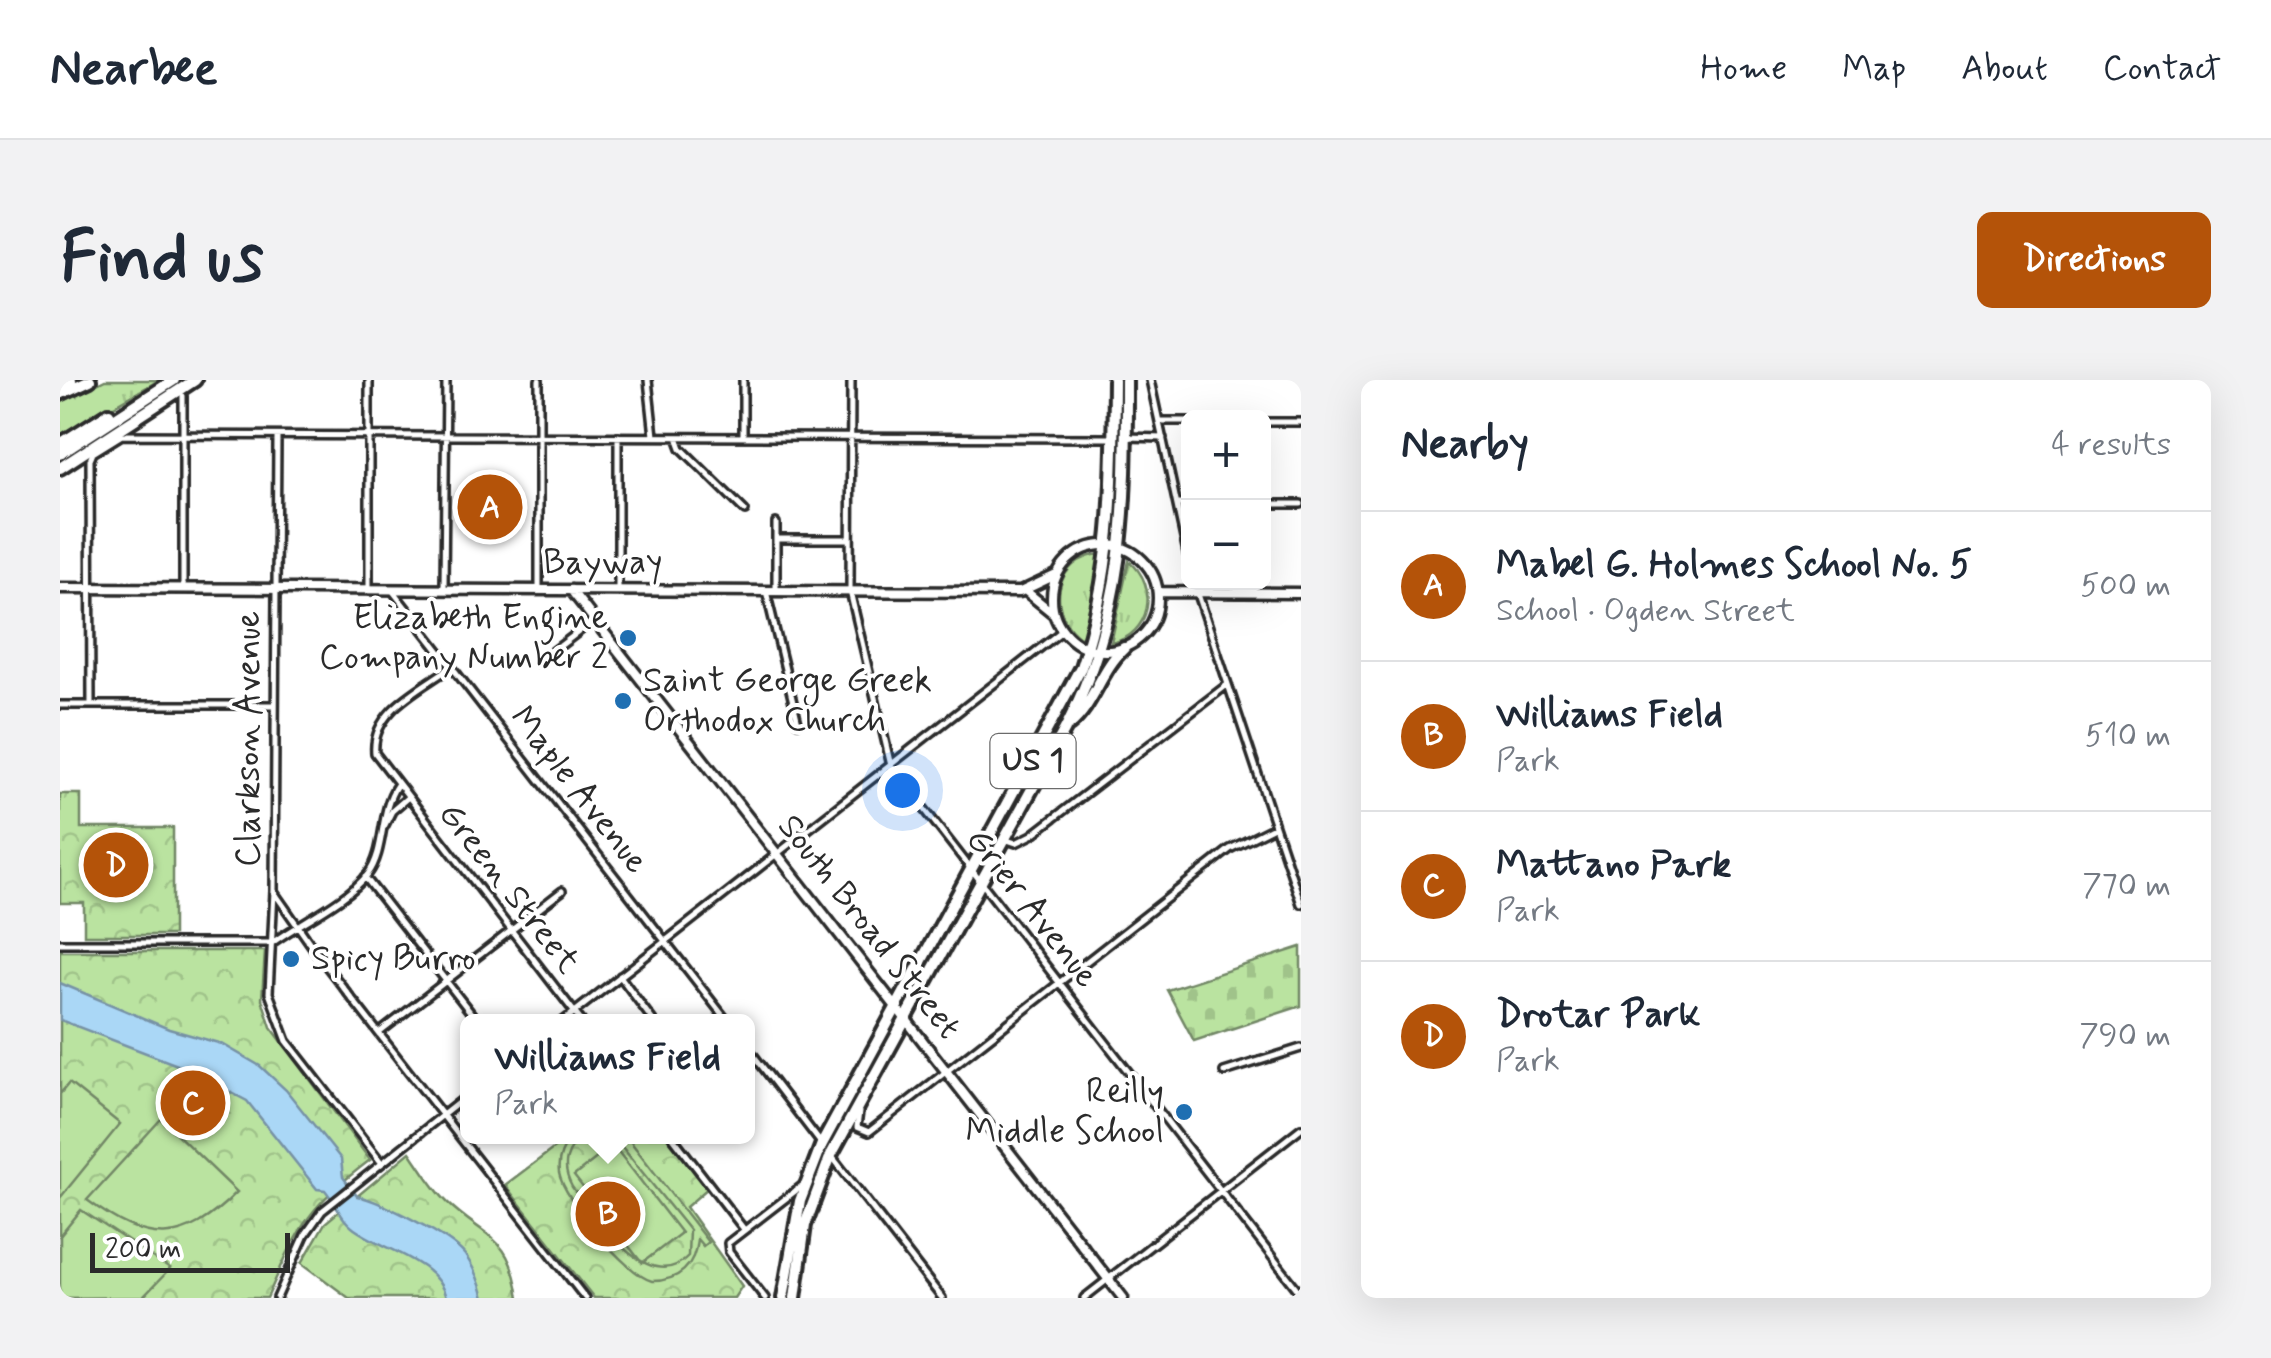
<!DOCTYPE html>
<meta charset="utf-8">
<style>
:root{--surface:#fff;--page:#f2f2f3;--text:#1f2937;--muted:#747a83;--line:#e0e1e3;--accent:#b45309}
body{margin:0;font-family:Mynerve,sans-serif;background:var(--page);color:var(--text)}
.controls{position:absolute;right:30px;top:30px;display:grid;overflow:hidden;border-radius:15px;box-shadow:0 10px 40px #0002}
.controls button{width:90px;height:90px;display:grid;place-items:center;padding:0;border:0;border-bottom:2px solid var(--line);background:var(--surface);color:var(--text);font:50px sans-serif}
.scale{position:absolute;left:30px;bottom:25px;width:200px;box-sizing:border-box;padding-left:10px;border:5px solid #2b2b2b;border-top:0;font-size:28px;line-height:35px;white-space:nowrap;color:#2b2b2b;-webkit-text-stroke:8px #fff;paint-order:stroke}
.you{position:absolute;left:842px;top:410px;width:35px;height:35px;margin:-25px;border:8px solid #fff;border-radius:50%;background:#1a73e8;box-shadow:0 0 0 15px #1a73e833}
.badge{display:grid;place-items:center;width:65px;height:65px;border-radius:50%;background:var(--accent);color:#fff;font-size:32px;font-weight:700}
.pin{position:absolute;translate:-50% -50%;border:5px solid #fff;box-shadow:0 2px 10px #0006}
.popup{position:absolute;left:400px;top:634px;width:295px;height:130px;box-sizing:border-box;display:grid;place-content:center;border-radius:15px;background:var(--surface);filter:drop-shadow(0 2px 8px #0005);font-size:32px;white-space:nowrap;color:var(--muted)}
.popup b{font-size:38px;color:var(--text)}
.popup::after{content:'';position:absolute;left:50%;top:100%;margin-left:-20px;border:20px solid transparent;border-top-color:var(--surface)}
.list{margin:0;padding:0;list-style:none}
h2{display:flex;justify-content:space-between;align-items:center;height:130px;margin:0;padding:0 40px;font-size:42px}
h2 small{font-size:32px;font-weight:400;color:var(--muted)}
.list li{display:grid;grid-template-columns:65px 1fr auto;gap:30px;align-items:center;box-sizing:border-box;height:150px;padding:0 40px;border-top:2px solid var(--line)}
.list b{display:block;font-size:38px;white-space:nowrap}
.list p{margin:0;font-size:32px;white-space:nowrap;color:var(--muted)}
.list em{font-size:32px;font-style:normal;color:var(--muted)}
.map{position:relative;flex:none;width:1241px;height:918px;overflow:hidden;border-radius:15px}
header{display:flex;align-items:center;gap:60px;box-sizing:border-box;height:140px;padding:0 50px;background:var(--surface);border-bottom:2px solid var(--line)}
header strong{font-size:48px}
nav{display:flex;gap:55px;margin-inline-start:auto;font-size:35px}
.intro{display:flex;align-items:center;justify-content:space-between;box-sizing:border-box;height:240px;padding:0 60px}
h1{margin:0;font-size:70px}
.button{padding:25px 45px;border-radius:15px;background:var(--accent);color:#fff;font-size:35px;font-weight:700}
main{display:flex;gap:60px;padding:0 60px}
aside{flex:1;background:var(--surface);border-radius:15px;box-shadow:0 10px 40px #0002}
.map>svg:first-child{display:block}
.grass{fill:url(#grass-tufts);stroke:#728766;stroke-width:2.5}
.cemetery{fill:url(#cemetery-stones);stroke:#728766;stroke-width:2.5}
.park{fill:url(#park-crowns);stroke:#728766;stroke-width:2.5}
.pitch{fill:#bae3a0;stroke:#728766;stroke-width:2.5}
.water{fill:#aad7f6;stroke:#7792a5;stroke-width:2.5}
.lines{fill:none;stroke-linecap:round;stroke-linejoin:round}
.street-casing{stroke:#2b2b2b;stroke-width:12}
.secondary-casing{stroke:#2b2b2b;stroke-width:15}
.highway-casing{stroke:#2b2b2b;stroke-width:18}
.street{stroke:#fff;stroke-width:5}
.secondary{stroke:#fff;stroke-width:8}
.highway{stroke:#fff;stroke-width:10}
.poi-dot{fill:#1f6fb2;stroke:#fff;stroke-width:4}
.labels{text-anchor:middle;dominant-baseline:central;stroke-width:8;stroke-linejoin:round;paint-order:stroke}
.shield{fill:#fff;stroke:#6b6b6b;stroke-width:2.5}
.shield-label{font-size:32px;font-weight:bold;fill:#2b2b2b}
.street-label{font-size:35px;fill:#2b2b2b;stroke:#fff}
.poi-label{font-size:35px;fill:#2b2b2b;stroke:#fff;text-anchor:end}
</style>
<header>
<strong>Nearbee</strong>
<nav><a>Home</a><a>Map</a><a>About</a><a>Contact</a></nav>
</header>
<div class="intro"><h1>Find us</h1><a class="button">Directions</a></div>
<main>
<div class="map">
<svg width="1241" height="918" viewBox="0 0 1241 918">
<defs>
<pattern id="grass-tufts" width="24" height="20" patternUnits="userSpaceOnUse" patternTransform="scale(2.5)"><rect width="24" height="20" fill="#bae3a0"/><path d="M3 7l-1-3M5 7V3M7 7l1-3M15 17l-1-3M17 17v-4M19 17l1-3" fill="none" stroke="#a0c38a"/></pattern>
<pattern id="cemetery-stones" width="16" height="16" patternUnits="userSpaceOnUse" patternTransform="scale(2.5)"><rect width="16" height="16" fill="#bae3a0"/><path d="M2 7V4a2 2 0 0 1 4 0v3zM10 15v-3a2 2 0 0 1 4 0v3z" fill="#a0c38a"/></pattern>
<pattern id="park-crowns" width="20" height="18" patternUnits="userSpaceOnUse" patternTransform="scale(2.5)"><rect width="20" height="18" fill="#bae3a0"/><path d="M2 6a3 3 0 1 1 6 0M12 15a3 3 0 1 1 6 0" fill="none" stroke="#a0c38a"/></pattern>
</defs>
<rect width="100%" height="100%" fill="#fff"/>
<filter id="ink" filterUnits="userSpaceOnUse"><feTurbulence type="fractalNoise" baseFrequency=".01" numOctaves="2"/><feDisplacementMap in="SourceGraphic" scale="20" xChannelSelector="R" yChannelSelector="G"/><feConvolveMatrix kernelMatrix="1 2 1 2 8 2 1 2 1" color-interpolation-filters="sRGB"/></filter>
<g filter="url(#ink)">
<!-- grass -->
<path class="grass" d="M 45,0 L 99,0 L 0,57 L 0,23 Z
M 1042,174 L 1023,259 C 985,235 993,177 1042,174 Z
M 1069,181 C 1100,206 1091,255 1051,263 Z"/>
<!-- cemetery -->
<path class="cemetery" d="M 1241,567 L 1241,626 L 1134,661 L 1107,610 Z"/>
<!-- park -->
<path class="park" d="M 0,414 L 21,414 L 21,448 L 113,448 L 113,555 L 24,555 L 24,523 L 0,523 Z
M 0,571 L 205,571 L 202,619 L 211,647 L 310,780 C 246,829 240,845 207,918 L 0,918 Z
M 509,757 L 610,757 L 649,807 L 626,827 L 682,906 L 674,918 L 534,918 L 445,805 Z
M 350,772 C 362,789 373,808 387,822 C 425,859 450,853 459,918 L 289,918 L 242,883 L 265,843 Z"/>
<!-- pitch -->
<path class="pitch" d="M 9,703 L 60,744 L 0,818 L 0,714 Z
M 101,739 L 177,812 C 122,867 88,865 27,820 Z
M 513,756 L 524,757 C 505,769 501,787 512,807 C 535,837 589,918 628,876 L 629,850 L 554,757 L 567,757 L 648,862 L 643,866 L 637,859 C 635,886 619,901 592,901 C 567,895 503,818 499,793 C 497,778 503,767 513,756 Z
M 553,765 L 621,853 L 582,883 L 514,796 Z
M 21,830 L 110,889 L 83,917 L 0,918 L 0,856 Z"/>
<!-- water -->
<path class="water" d="M 0,603 L 109,649 L 162,664 L 200,686 L 226,710 L 281,779 L 283,797 L 297,816 C 321,821 391,857 405,875 C 415,889 420,902 424,918 L 386,918 C 377,879 319,869 292,847 C 279,837 276,823 265,810 L 257,809 L 187,721 L 120,686 L 0,640 Z"/>
<g class="lines">
<!-- street casing -->
<g class="street-casing">
<path id="street" d="M 588,0 L 594,56
M 791,0 L 790,211 L 831,386 L 1241,914
M 1090,0 L 1128,177
M 123,16 L 123,209
M 1099,41 L 1128,41
M 1204,42 L 1241,42
M 683,56 L 683,0
M 217,57 L 214,511 L 209,613 L 227,661 L 321,782
M 617,57 L 621,68 L 685,131
M 1066,57 L 1103,58
M 1117,124 L 1128,124
M 1204,124 L 1241,124
M 716,159 L 788,159
M 1134,202 L 1241,524
M 309,209 L 309,0
M 384,209 L 386,0
M 332,210 L 668,642
M 479,210 L 479,0
M 558,210 L 558,56
M 706,211 L 738,343
M 716,211 L 716,143
M 478,283 L 534,240
M 391,287 C 361,309 311,331 315,373 L 522,642
M 0,325 L 215,325
M 31,325 L 30,80 L 33,73 L 62,55 L 1050,58
M 324,447 L 332,431 L 347,418
M 944,459 L 956,463 L 972,455 L 1167,305
M 305,497 L 418,642
M 214,512 L 261,579 L 525,918
M 0,563 L 212,563 C 239,543 287,521 308,494 C 326,470 319,431 337,405
M 560,596 L 594,642
M 502,642 L 1003,250
M 319,653 L 502,511
M 688,668 L 760,762
M 1164,692 L 1241,668
M 799,732 L 797,747 L 809,752 L 1170,469 L 1214,447
M 612,756 L 683,848
M 770,774 L 882,918
M 217,918 L 245,855 L 262,831 L 408,715
M 705,918 L 669,872 L 668,863 L 743,805
M 1024,918 L 1241,748"/>
</g>
<!-- secondary casing -->
<g class="secondary-casing">
<path id="secondary" d="M992 218a53 53 0 1 1 106 0a53 53 0 1 1-106 0Z
M 0,208 L 960,212 L 996,195
M 511,210 L 1063,918
M 967,212 L 994,234
M 1098,212 L 1241,213"/>
</g>
<!-- highway casing -->
<g class="highway-casing">
<path id="highway" d="M 0,3 L 11,0
M 0,14 L 30,0
M 0,64 L 49,33
M 0,74 L 114,0
M 0,88 L 135,0
M 1009,345 C 1034,325 1040,290 1064,268
M 723,918 L 740,821 L 762,764 L 1021,287 C 1054,188 1053,103 1054,0
M 735,918 L 745,845 L 771,775 L 1005,349 C 1066,231 1066,129 1066,0"/>
</g>
<!-- street -->
<use href="#street" class="street"/>
<!-- secondary -->
<use href="#secondary" class="secondary"/>
<!-- highway -->
<use href="#highway" class="highway"/>
</g>
</g>
<!-- markers -->
<g class="poi-dot">
<circle cx="568" cy="258" r="10"/>
<circle cx="563" cy="321" r="10"/>
<circle cx="231" cy="579" r="10"/>
<circle cx="1124" cy="732" r="10"/>
</g>
<g class="labels">
<!-- shield labels -->
<rect class="shield" x="930.5" y="354" width="85" height="54" rx="8"/>
<g class="shield-label">
<text x="973" y="381">US 1</text>
</g>
<!-- street labels -->
<g class="street-label">
<text x="543" y="183">Bayway</text>
<text transform="translate(189 359) rotate(-90)">Clarkson Avenue</text>
<text transform="translate(519 410) rotate(52)">Maple Avenue</text>
<text transform="translate(449 508) rotate(52)">Green Street</text>
<text transform="translate(972 528) rotate(52)">Grier Avenue</text>
<text transform="translate(809 547) rotate(52)">South Broad Street</text>
</g>
<!-- poi labels -->
<g class="poi-label">
<text x="548" y="238">Elizabeth Engine<tspan x="548" dy="40">Company Number 2</tspan></text>
<text x="583" y="301" text-anchor="start">Saint George Greek<tspan x="583" dy="40">Orthodox Church</tspan></text>
<text x="251" y="579" text-anchor="start">Spicy Burro</text>
<text x="1104" y="712">Reilly<tspan x="1104" dy="40">Middle School</tspan></text>
</g>
</g>
</svg>
<div class="controls">
<button>+</button>
<button>−</button>
</div>
<div class="scale">200 m</div>
<div class="you"></div>
<div class="pin badge" style="left:430px;top:127px">A</div>
<div class="pin badge" style="left:548px;top:834px">B</div>
<div class="popup"><b>Williams Field</b>Park</div>
<div class="pin badge" style="left:133px;top:723px">C</div>
<div class="pin badge" style="left:56px;top:485px">D</div>
</div>
<aside>
<h2>Nearby<small>4 results</small></h2>
<ul class="list">
<li><span class="badge">A</span><div><b>Mabel G. Holmes School No. 5</b><p>School · Ogden Street</p></div><em>500 m</em></li>
<li><span class="badge">B</span><div><b>Williams Field</b><p>Park</p></div><em>510 m</em></li>
<li><span class="badge">C</span><div><b>Mattano Park</b><p>Park</p></div><em>770 m</em></li>
<li><span class="badge">D</span><div><b>Drotar Park</b><p>Park</p></div><em>790 m</em></li>
</ul>
</aside>
</main>
